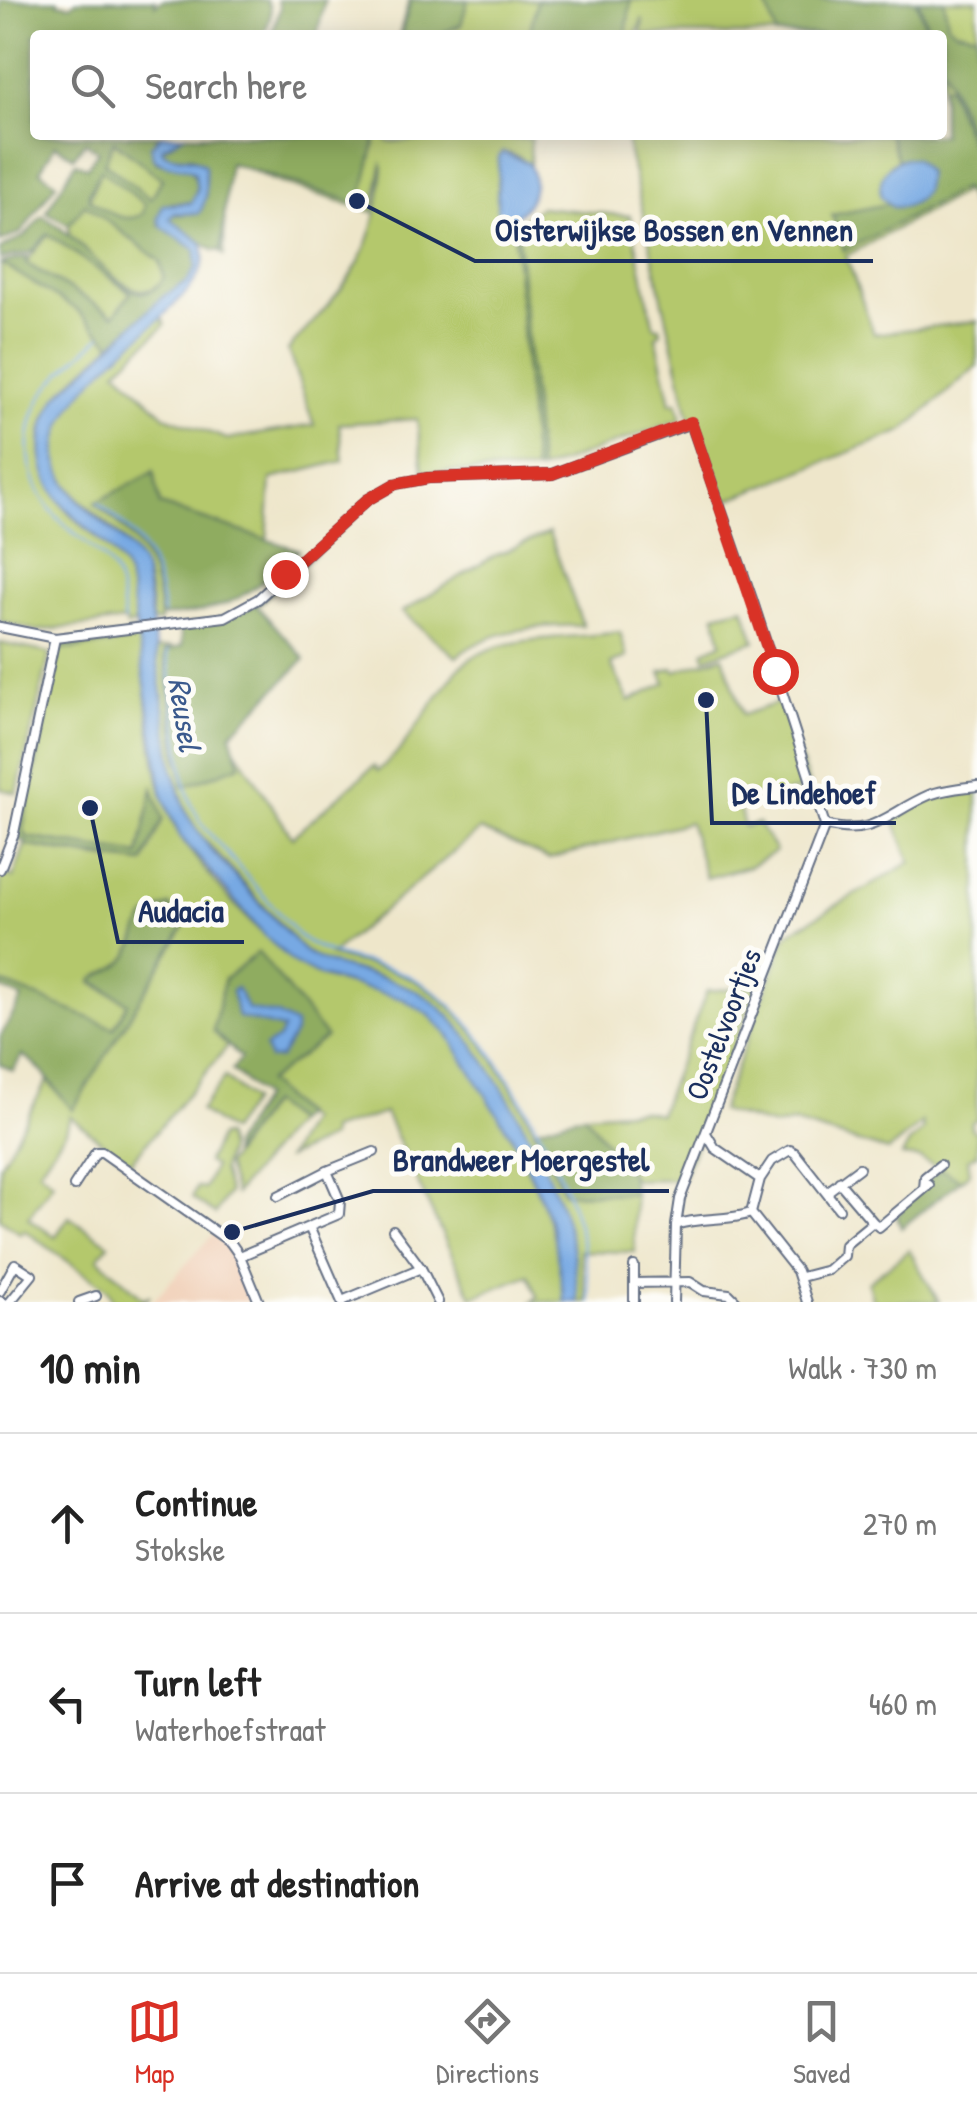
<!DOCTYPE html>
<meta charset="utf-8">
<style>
:root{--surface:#fff;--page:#f2f2f2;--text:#222;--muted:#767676;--line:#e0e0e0;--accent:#d93025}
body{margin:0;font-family:"Patrick Hand",sans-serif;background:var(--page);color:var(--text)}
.stop{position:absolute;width:30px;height:30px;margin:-22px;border:8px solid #d93025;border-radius:50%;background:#fff}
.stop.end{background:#d93025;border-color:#fff;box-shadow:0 2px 10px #0008}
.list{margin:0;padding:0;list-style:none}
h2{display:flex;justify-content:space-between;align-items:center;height:130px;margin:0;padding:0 40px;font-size:42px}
h2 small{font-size:32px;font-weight:400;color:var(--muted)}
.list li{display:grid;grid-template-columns:65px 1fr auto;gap:30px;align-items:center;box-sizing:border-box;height:180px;padding:0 40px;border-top:2px solid var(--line)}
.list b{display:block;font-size:38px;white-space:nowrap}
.list p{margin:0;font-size:32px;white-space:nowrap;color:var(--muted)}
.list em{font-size:32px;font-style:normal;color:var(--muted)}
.icon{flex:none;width:55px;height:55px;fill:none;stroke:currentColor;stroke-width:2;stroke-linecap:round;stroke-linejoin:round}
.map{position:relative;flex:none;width:977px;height:1302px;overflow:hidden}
.search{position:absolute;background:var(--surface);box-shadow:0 5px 25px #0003;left:30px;right:30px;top:30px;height:110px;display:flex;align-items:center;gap:25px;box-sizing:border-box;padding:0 35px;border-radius:10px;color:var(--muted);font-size:38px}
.sheet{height:670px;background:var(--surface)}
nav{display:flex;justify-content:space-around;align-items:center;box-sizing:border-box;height:140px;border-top:2px solid var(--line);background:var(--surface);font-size:28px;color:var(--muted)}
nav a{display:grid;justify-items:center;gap:5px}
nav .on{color:var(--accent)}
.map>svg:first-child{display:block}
.built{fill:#f2d4be}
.green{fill:#b4c86c;stroke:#687c65;stroke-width:2.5}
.forest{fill:#8fac60;stroke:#556e5f;stroke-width:2.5;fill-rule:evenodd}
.water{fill:#77a9e3;stroke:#496ca0;stroke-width:2.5}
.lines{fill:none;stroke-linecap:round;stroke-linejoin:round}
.stream{stroke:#77a9e3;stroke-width:2.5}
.minor-casing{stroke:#656f84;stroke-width:12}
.minor{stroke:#fff;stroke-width:8}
.route{stroke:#d93025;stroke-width:12}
.labels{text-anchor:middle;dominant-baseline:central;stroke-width:10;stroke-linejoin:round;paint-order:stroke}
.street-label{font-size:30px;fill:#1b2f5e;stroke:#fdfcf7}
.water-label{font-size:32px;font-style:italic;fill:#3b5a8d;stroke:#fdfcf7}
.leader{fill:none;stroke:#1b2f5e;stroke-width:4}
.callout-dot{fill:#1b2f5e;stroke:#fdfcf7;stroke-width:4}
.callout-label{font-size:32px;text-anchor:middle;font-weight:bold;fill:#1b2f5e;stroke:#fdfcf7;stroke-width:10;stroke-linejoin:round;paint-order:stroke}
</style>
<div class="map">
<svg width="977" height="1302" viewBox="0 0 977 1302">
<rect width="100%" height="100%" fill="#fdfcf7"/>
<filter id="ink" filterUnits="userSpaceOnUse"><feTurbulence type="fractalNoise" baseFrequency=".01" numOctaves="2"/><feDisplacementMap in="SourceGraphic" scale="20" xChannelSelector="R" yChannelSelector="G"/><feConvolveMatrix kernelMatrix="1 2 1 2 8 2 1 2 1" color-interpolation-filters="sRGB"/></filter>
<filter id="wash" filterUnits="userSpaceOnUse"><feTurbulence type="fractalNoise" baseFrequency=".0048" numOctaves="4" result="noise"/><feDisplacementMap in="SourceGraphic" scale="40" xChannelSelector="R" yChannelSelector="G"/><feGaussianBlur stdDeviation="2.25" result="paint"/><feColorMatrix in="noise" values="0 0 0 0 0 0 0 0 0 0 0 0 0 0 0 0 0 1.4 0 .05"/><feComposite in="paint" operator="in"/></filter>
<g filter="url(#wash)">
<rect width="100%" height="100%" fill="#eee6ca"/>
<!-- built -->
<path class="built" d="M 213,1234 L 231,1252 L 249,1302 L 152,1302 Z"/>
<!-- green -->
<path class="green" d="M 409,0 L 765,0 L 777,35 L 641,35 L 643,18 L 636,35 L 531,35 L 531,31 L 529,35 L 399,35 Z
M 773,0 L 977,0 L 977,215 L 966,191 L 846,256 L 874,334 L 977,321 L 977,366 L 903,431 L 723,502 L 700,431 L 689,416 L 625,135 L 889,135 L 898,160 L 890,165 L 881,182 L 942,135 L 942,35 L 784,35 Z
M 188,135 L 387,135 L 388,142 L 480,137 L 531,139 L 530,166 L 520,157 L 508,153 L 499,159 L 497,198 L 509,220 L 513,218 L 534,471 L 423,472 L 417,419 L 339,424 L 343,461 L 271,479 L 267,540 L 160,505 L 153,471 L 113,518 C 148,552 157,572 160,622 L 153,622 C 150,603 150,579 140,562 C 111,509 22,487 69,410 C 89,376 133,343 161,315 L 165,325 L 117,370 L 165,416 L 227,439 L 314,425 L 288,350 C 349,282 373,263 383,168 L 382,165 L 373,212 L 272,180 L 225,158 L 224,255 L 211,245 Z
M 114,141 L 162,178 L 151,200 L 104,162 Z
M 101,170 L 145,204 L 143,214 C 125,225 104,211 89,199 Z
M 85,204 L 160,261 L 164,277 C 143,318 88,253 69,234 L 69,225 Z
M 540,207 L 630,216 L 653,323 L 655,327 L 660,327 L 661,332 L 656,336 L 671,403 L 677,402 L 682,419 L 539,471 L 517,223 Z
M 48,234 L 131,293 L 114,315 L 26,263 Z
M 1,263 L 77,310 L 112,344 C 94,362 72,378 57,398 C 28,435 42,487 73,517 C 90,533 115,550 126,571 C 134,587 133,607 135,624 L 126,626 L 125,621 L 37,631 L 0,621 Z
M 549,533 L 583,626 C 541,624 489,630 456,657 L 402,612 L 494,556 Z
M 744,607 L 755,641 L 705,658 L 703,651 L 722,643 L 715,614 Z
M 136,631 C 151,693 147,785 181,837 C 204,874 281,962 319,976 C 353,988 389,988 420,1008 C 448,1027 463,1057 481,1085 C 522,1152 560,1222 565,1302 L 532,1302 L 538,1297 L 529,1275 L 472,1297 L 385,1113 L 330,1130 L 330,1138 L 287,1158 L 308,1120 L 266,1082 L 224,980 L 213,1031 L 228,1046 L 129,1164 L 70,1116 L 66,1131 L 39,1170 L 53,1182 L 28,1218 L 55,1237 L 69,1217 L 109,1244 L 98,1258 L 144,1299 L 150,1295 L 144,1302 L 114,1302 L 107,1289 L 24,1230 L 21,1234 L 0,1219 L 0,1165 L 47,1081 L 73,1109 L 184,927 L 151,914 C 133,933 136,952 121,965 C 111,973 99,972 92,983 L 128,1003 L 113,1029 L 0,982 L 0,878 L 2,874 L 13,878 L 25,845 L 91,857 L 144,863 L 163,819 L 153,791 L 139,855 L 27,837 L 23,828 L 60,650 L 129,642 L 128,632 Z
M 620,632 L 627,657 L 611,664 L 629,701 L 666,683 L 661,672 L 673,668 L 675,671 L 723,656 L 743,715 L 780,702 L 810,787 L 739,806 L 744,827 L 758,823 L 776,851 L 750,866 L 706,878 L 689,822 L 549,859 L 480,830 L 330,955 C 358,965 390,966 417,982 C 483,1018 535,1126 564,1193 L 634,1194 L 635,1252 L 580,1251 L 587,1302 L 578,1302 L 572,1246 L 558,1198 L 532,1145 L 472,1043 L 385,978 L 329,964 L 304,951 L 190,823 L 173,772 L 156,649 L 172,647 L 164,652 L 178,763 L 240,764 L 235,748 L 292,837 L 374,766 L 378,771 L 399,751 L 457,670 C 492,632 572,640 620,632 Z
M 0,643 L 50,653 L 17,793 L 0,789 Z
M 977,792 L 977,1119 L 972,1122 L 971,1128 L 977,1134 L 977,1154 L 968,1159 L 970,1172 L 961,1180 L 919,1158 L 902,1156 L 909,1143 L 923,1130 L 922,1123 L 888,1151 L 794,1123 L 774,1126 L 720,1111 L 787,934 L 911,862 L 893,818 L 934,798 Z
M 757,986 L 683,1179 L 634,1180 L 584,1114 L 640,1110 L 659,1114 L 707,991 Z
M 225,1077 L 252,1101 L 230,1131 L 200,1111 Z
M 271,1102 L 295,1122 L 235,1194 L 226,1165 Z
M 225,1136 L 228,1149 L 222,1170 L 229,1193 L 215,1214 L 192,1198 L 197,1187 L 204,1189 L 214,1166 L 207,1162 L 219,1137 Z
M 909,1250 L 939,1302 L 873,1302 L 868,1282 Z"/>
<!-- forest -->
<path class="forest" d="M 0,0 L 58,0 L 58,3 L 71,5 L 76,0 L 155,0 L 155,5 L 163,0 L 266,0 C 275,11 269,23 263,35 L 35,35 L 35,135 L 162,135 L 156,139 L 153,157 L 156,162 L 188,167 C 198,177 199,190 192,202 L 172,203 L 159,224 L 196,250 L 196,268 L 187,282 L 164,296 L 112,344 L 77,310 L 1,263 L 27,257 L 26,263 L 30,266 L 114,315 L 131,293 L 48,234 L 32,252 L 0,259 L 0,249 L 26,235 L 42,216 C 72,230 114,286 138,292 C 150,295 159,286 164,277 L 160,261 L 85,204 L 69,225 L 46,212 L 75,163 L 87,167 L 98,151 L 85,142 L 74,157 L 55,145 L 40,171 L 56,183 L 22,232 L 0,242 L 0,85 L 3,78 L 0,75 ZM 114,141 L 162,179 L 151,199 L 104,163 ZM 101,170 L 145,204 L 143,214 C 125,225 105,211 89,199 L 89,193 Z
M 277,0 L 325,0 L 317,35 L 272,35 L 280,8 Z
M 411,0 L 468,0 L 461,25 L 438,35 L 401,35 Z
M 537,0 L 631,0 L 626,35 L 529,35 Z
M 765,0 L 916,0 L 929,35 L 777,35 Z
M 918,0 L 944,0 L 948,24 L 956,30 L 977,34 L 977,151 L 942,64 L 942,35 L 931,35 Z
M 948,86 L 977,160 L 977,222 L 964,188 L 844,251 L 832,215 L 887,204 L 893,207 L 927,173 C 921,163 910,157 898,160 L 889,135 L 942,135 L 942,87 Z
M 184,135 L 364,135 L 376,139 L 360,204 L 229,163 L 221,251 L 213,250 L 170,220 L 171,215 L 185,214 L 206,197 L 205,166 L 192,157 L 169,157 L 161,150 Z
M 513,223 L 517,223 L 539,471 L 534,471 Z
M 154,472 L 160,505 L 299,550 C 245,597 234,610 160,617 C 156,559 137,539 95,503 Z
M 355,517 L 257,606 L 305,659 L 231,734 L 240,765 L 183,787 L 164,652 L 182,646 L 180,626 L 231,617 L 253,606 Z
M 129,636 L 129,642 L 60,650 L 23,828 L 27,837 L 139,855 L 153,788 L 163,819 L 143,863 L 25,845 L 26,842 L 15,838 L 57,644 Z
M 170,906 L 184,927 L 73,1110 C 55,1091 44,1068 22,1055 L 13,1071 L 0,1064 L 0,1037 L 22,998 L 0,988 L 0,982 L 114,1028 L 128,1003 L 92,980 C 103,972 117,970 126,959 C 145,937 129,916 170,906 Z
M 258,952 L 326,1037 L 267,1082 L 302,1115 L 295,1122 L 270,1103 L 232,1154 L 232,1146 L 263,1097 L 232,1070 L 241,1058 L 213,1031 L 224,980 Z
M 584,1114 L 630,1173 L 634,1194 L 564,1193 L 534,1129 Z
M 941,1169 L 961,1180 L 901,1228 L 897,1216 L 927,1180 Z"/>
<!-- water -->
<path class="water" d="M 162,135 L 184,135 L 162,148 L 163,152 C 177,162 192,153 205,166 C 205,183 209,201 198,214 L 174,213 L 170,219 L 202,243 C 227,304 39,376 58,463 C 68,510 124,527 144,569 L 173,771 L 187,815 L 210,849 L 304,951 C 341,974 387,972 425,996 C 477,1028 547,1160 565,1219 C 574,1246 576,1274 578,1302 L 565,1302 L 553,1231 L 536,1185 L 517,1145 L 447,1033 L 428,1014 L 403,999 L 320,976 L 295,964 L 266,937 L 180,836 L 163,797 L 128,575 C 105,528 46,514 42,456 C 40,434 46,415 58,396 L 164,296 L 187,282 L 196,268 L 196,250 L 162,227 L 158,219 L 163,205 L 191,203 L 197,190 L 195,173 C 182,162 165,170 153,157 L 151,146 Z
M 503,152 L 528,163 C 542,185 530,208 509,220 L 501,217 L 497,210 L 499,156 Z
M 905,158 L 915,159 L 926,171 C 929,193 916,208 893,207 L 881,197 C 878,178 886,164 905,158 Z
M 236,988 L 248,1009 L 277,1015 L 295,1025 L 295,1033 L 280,1058 L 269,1059 L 265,1047 L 279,1039 L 283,1029 L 238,1017 L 232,991 Z"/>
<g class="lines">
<!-- stream -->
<path class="stream" d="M 101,336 C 85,352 66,366 51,384 C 17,426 23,486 62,522 C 79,539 106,554 116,576 C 122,589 122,607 124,621
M 98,503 C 142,537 157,559 163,614
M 167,652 L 184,781 L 192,806 L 204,827 L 297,934 C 331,964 378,958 417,980 C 485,1017 553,1146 576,1219 C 584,1245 588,1275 590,1302"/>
</g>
</g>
<g filter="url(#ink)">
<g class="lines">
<!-- minor casing -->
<g class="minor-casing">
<path id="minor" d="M 0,627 L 55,638 L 225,617 L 258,599 L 367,500 L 395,484 L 428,478 L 552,474 L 691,423 L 752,599 L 825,825 C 874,838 887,813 929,795 C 944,789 961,788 977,786
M 0,869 L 14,833 L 55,638
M 706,1133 L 715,1148 L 760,1179 L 751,1213 L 797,1271 L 807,1302
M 760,1179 L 772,1161 L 790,1150 L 795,1153 L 839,1209
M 839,1182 L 873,1222
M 74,1186 L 96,1152 L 102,1152 L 230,1242 L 240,1256 L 259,1302
M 924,1189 L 925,1177 L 940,1165
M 827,1192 L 859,1168
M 278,1196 L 327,1171 L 374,1152
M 676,1225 C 700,1216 726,1222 751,1213
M 310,1229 L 342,1302
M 393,1230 L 421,1268
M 240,1256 L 339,1214 L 340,1201 L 327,1171
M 801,1277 L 828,1270 L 844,1256 L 845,1245 L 873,1222 L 879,1227 L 929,1185
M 634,1283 L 690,1282 L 704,1291 L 729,1294 L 737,1302
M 0,1291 L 15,1264 L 32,1275 L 10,1302
M 0,1301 L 3,1302
M 342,1301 L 421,1268 L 438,1302
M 79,1302 L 96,1296
M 634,1302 L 634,1266
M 674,1302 L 676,1225 L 680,1199 L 825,825"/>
</g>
<!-- minor -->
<use href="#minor" class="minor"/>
</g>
</g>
<g class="lines" filter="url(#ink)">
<!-- route -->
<path class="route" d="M 285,574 L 367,500 L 395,484 L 428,478 L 552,474 L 691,422 L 775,671"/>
</g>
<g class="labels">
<!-- street labels -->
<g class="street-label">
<text transform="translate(723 1024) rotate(-69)">Oostelvoortjes</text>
</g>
<!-- water labels -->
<g class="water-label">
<text transform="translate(185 714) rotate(81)">Reusel</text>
</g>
</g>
<!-- callouts -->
<path class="leader" d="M357 201L475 261H873M706 700L712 823H896M90 808L118 942H244M232 1232L373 1191H669"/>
<g class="callout-dot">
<circle cx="357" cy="201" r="10"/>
<circle cx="706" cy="700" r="10"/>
<circle cx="90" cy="808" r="10"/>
<circle cx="232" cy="1232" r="10"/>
</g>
<g class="callout-label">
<text x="674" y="241">Oisterwijkse Bossen en Vennen</text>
<text x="804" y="804">De Lindehoef</text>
<text x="181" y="922">Audacia</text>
<text x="521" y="1171">Brandweer Moergestel</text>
</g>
</svg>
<div class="stop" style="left:775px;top:671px"></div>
<div class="stop end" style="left:285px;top:574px"></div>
<div class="search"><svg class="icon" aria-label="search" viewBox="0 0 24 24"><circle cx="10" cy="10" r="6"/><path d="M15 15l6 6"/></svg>Search here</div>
</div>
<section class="sheet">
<h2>10 min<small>Walk · 730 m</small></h2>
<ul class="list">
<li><svg class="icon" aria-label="ahead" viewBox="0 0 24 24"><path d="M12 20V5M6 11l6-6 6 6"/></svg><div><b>Continue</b><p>Stokske</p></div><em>270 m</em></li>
<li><svg class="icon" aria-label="left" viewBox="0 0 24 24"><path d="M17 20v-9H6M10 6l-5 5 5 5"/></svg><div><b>Turn left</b><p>Waterhoefstraat</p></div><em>460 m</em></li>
<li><svg class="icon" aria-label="arrive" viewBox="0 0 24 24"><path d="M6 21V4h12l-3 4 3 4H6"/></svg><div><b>Arrive at destination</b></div></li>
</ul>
</section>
<nav>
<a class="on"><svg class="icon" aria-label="map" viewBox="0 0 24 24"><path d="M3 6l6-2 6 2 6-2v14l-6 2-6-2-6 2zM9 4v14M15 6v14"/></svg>Map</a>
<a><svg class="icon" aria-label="directions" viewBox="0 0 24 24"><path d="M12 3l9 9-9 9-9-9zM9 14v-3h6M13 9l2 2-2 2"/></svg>Directions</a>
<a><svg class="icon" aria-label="saved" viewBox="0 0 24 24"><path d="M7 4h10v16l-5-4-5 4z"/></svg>Saved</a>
</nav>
